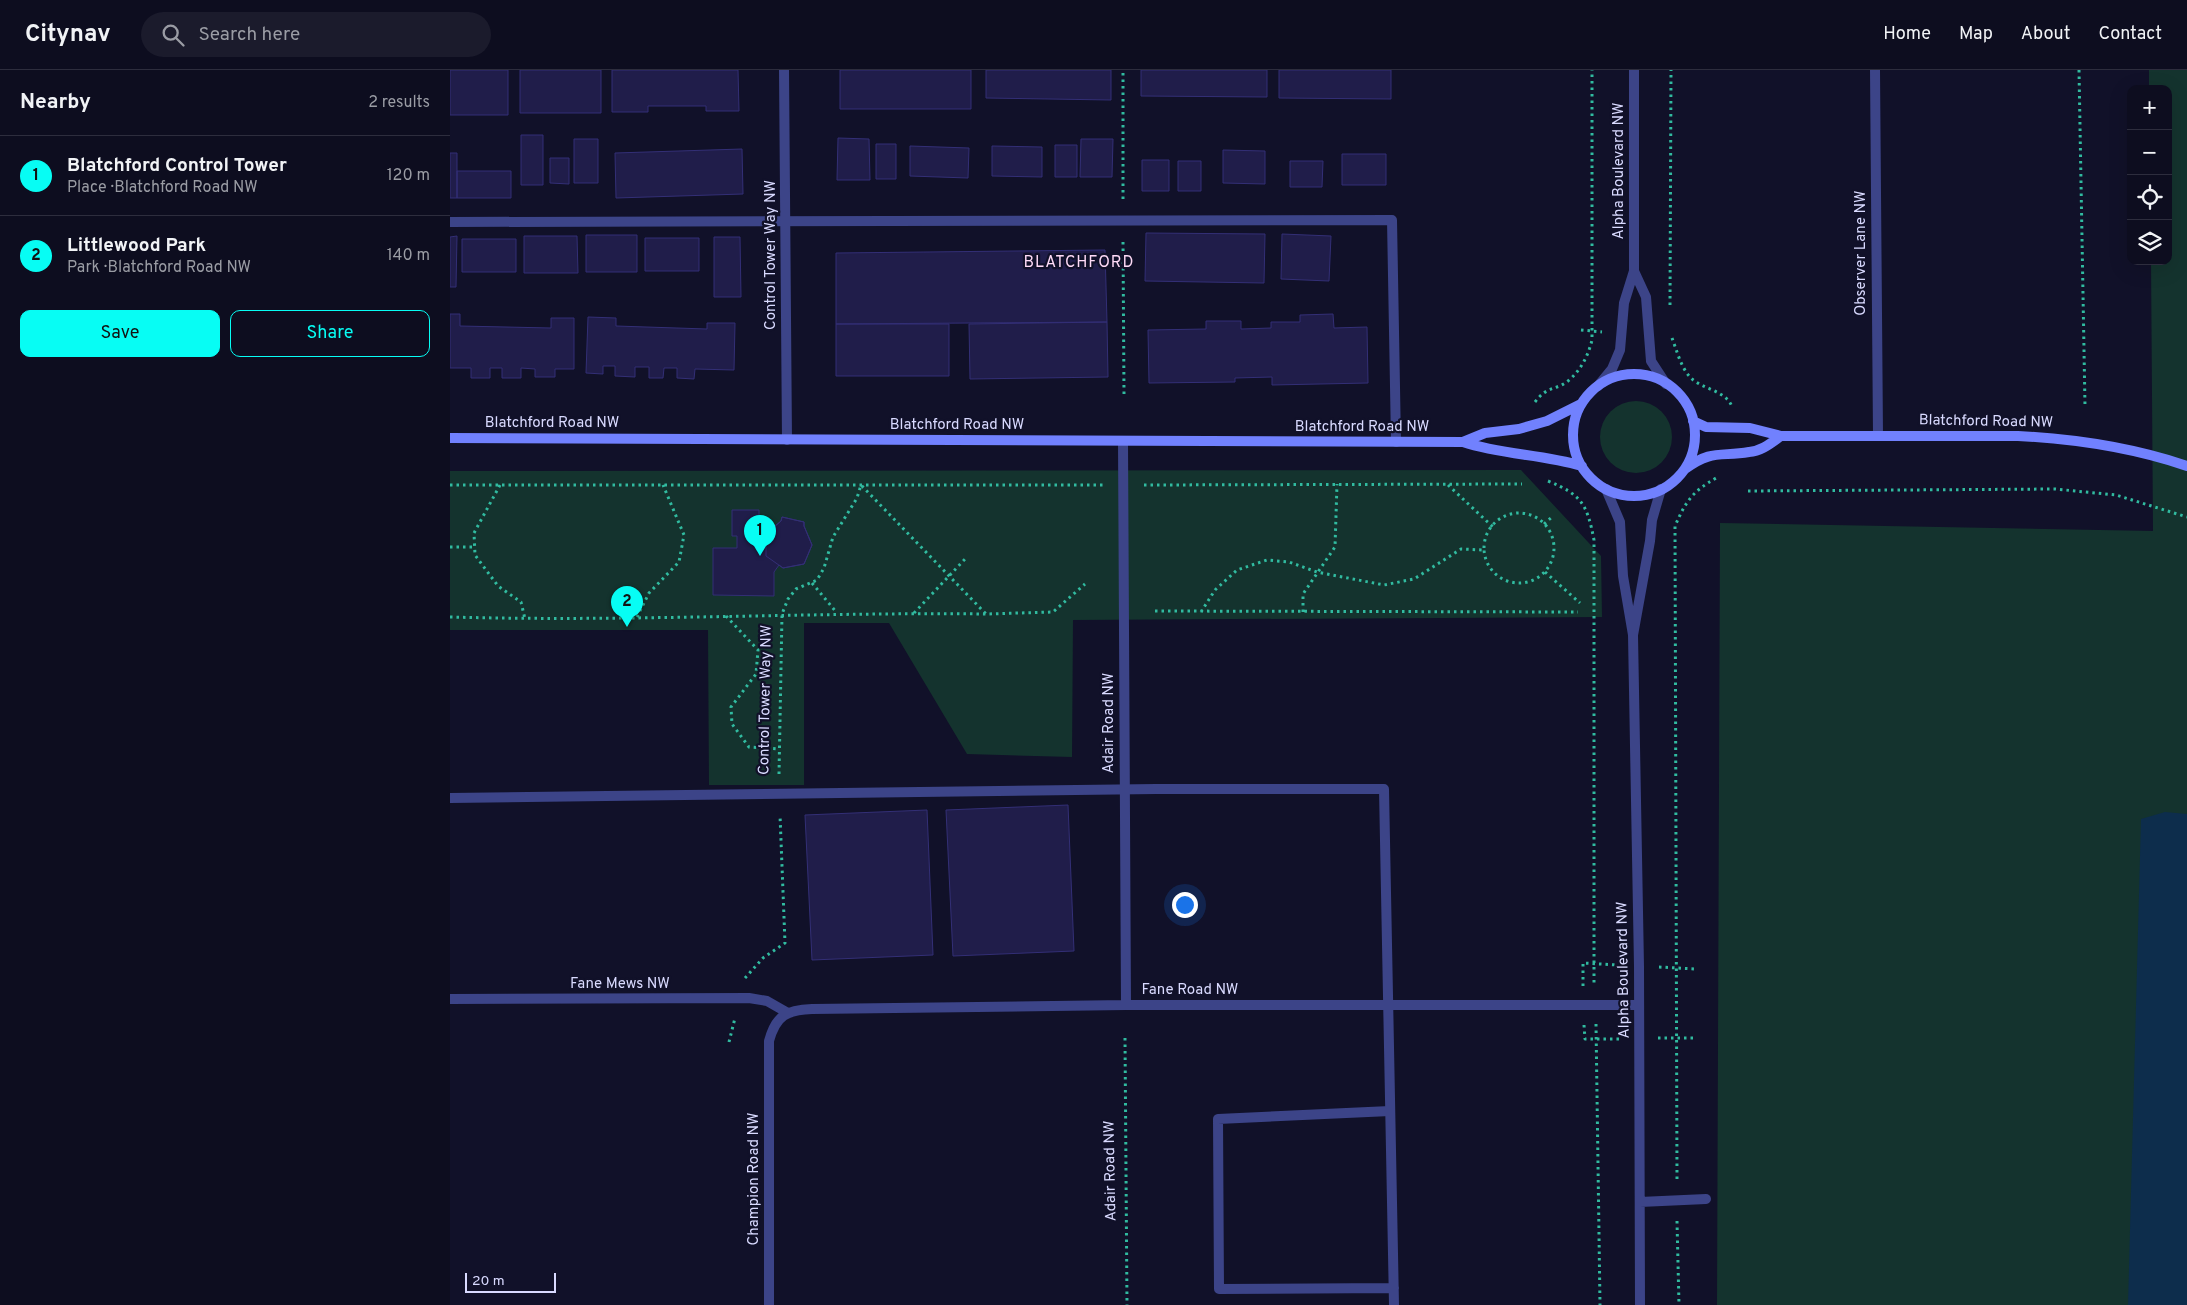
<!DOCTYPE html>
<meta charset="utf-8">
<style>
:root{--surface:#0d0d1f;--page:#1b1b2c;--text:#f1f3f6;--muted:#9a9ca4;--line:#2d2d3d;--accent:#07fdf4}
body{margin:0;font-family:Overpass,sans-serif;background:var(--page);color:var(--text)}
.controls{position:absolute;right:15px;top:15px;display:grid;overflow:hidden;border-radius:10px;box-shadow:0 5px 20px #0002}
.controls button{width:45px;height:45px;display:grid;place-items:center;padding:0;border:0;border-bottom:1px solid var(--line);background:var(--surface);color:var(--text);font:25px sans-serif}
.scale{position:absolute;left:15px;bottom:12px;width:91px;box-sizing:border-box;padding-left:5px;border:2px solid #d9daff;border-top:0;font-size:14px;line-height:18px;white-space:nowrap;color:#d9daff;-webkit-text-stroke:4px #111129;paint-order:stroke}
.you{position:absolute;left:734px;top:834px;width:18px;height:18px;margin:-12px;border:4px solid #fff;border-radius:50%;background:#1a73e8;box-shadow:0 0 0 8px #1a73e833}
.badge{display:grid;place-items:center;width:32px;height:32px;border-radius:50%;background:var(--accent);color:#111;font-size:16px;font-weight:700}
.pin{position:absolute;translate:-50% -41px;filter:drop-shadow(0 1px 2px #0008)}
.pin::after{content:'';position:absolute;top:26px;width:18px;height:15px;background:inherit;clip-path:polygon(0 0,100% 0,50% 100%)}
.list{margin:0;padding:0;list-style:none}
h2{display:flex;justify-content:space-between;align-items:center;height:65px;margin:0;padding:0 20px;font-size:21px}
h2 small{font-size:16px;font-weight:400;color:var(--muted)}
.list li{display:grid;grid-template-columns:32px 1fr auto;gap:15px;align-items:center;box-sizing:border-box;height:80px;padding:0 20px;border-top:1px solid var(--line)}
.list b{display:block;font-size:19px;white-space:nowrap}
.list p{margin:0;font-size:16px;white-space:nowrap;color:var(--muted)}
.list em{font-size:16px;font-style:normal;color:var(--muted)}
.actions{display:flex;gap:10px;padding:15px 20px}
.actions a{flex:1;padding:11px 0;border:1px solid var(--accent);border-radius:10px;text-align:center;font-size:18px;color:var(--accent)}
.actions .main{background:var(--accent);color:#111}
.icon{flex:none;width:28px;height:28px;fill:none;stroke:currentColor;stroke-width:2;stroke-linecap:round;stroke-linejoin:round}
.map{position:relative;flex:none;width:1737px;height:1235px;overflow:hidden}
header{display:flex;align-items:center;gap:30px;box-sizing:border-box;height:70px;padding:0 25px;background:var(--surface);border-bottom:1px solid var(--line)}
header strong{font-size:24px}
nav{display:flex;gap:28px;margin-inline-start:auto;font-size:18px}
.search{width:350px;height:45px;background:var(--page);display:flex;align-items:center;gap:12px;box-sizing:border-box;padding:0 18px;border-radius:28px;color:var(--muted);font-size:19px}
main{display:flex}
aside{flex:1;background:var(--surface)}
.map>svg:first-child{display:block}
.green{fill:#14332e}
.water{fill:#0d2d4c}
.building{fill:#201d4a;stroke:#332f76}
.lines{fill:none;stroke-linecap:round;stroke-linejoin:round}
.path{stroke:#31bba0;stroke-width:3;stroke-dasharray:2.5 4;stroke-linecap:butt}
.lane{stroke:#3c4488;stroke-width:10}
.street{stroke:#3c4488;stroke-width:10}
.secondary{stroke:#7181fe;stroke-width:10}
.labels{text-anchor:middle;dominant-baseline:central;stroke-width:4.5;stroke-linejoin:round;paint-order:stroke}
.street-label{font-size:15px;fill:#d9daff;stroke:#111129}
.neighbourhood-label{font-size:16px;letter-spacing:1px;fill:#ffdbf7;stroke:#111129}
</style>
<header>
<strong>Citynav</strong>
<div class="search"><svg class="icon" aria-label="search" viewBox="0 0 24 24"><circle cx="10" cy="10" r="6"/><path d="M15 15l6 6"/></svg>Search here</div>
<nav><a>Home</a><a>Map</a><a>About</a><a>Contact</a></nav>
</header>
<main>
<aside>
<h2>Nearby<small>2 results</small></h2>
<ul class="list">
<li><span class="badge">1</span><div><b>Blatchford Control Tower</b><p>Place · Blatchford Road NW</p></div><em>120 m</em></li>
<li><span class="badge">2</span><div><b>Littlewood Park</b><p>Park · Blatchford Road NW</p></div><em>140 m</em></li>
</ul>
<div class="actions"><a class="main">Save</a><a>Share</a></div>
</aside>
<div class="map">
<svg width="1737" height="1235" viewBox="0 0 1737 1235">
<rect width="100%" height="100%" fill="#111129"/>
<!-- green -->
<path class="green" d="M 1699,0 L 1737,0 L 1737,1235 L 1267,1235 L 1270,453 L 1703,461 L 1701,191 L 1718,191 L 1718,19 L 1699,19 Z
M1150 367a36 36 0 1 1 72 0a36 36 0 1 1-72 0Z
M 1071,400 L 1151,486 L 1152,547 L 623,550 L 622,687 L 517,684 L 439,553 L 354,553 L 354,715 L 259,715 L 258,560 L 0,560 L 0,401 Z"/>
<!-- water -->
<path class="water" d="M 1715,742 L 1737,744 L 1737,1235 L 1678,1235 L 1691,749 Z"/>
<!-- building -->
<path class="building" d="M 0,0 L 58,0 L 58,45 L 0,45 Z
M 70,0 L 151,0 L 151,43 L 70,43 Z
M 162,0 L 288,0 L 289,41 L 256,41 L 256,36 L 198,36 L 198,42 L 162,42 Z
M 390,0 L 521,0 L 521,39 L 390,39 Z
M 536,0 L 661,0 L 661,30 L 536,28 Z
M 691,0 L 817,0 L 817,27 L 691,26 Z
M 829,0 L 941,0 L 941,29 L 829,28 Z
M 71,65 L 93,65 L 93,115 L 71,115 Z
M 388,68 L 419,69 L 420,110 L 387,110 Z
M 124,69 L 148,69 L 148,113 L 124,113 Z
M 631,69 L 663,69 L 662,107 L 630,107 Z
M 426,74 L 446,74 L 446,109 L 426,109 Z
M 605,75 L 627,75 L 627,107 L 605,107 Z
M 460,76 L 519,78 L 518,108 L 460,106 Z
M 542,76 L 592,77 L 592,107 L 542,106 Z
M 292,79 L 293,124 L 166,128 L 165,83 Z
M 773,80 L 815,81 L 815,114 L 773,113 Z
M 0,83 L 7,83 L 7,128 L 0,128 Z
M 892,84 L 936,84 L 936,115 L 892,115 Z
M 100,88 L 119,88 L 119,114 L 100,113 Z
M 692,90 L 719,90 L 719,121 L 692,121 Z
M 728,91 L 751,91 L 751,121 L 728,121 Z
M 840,91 L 873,91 L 872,117 L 840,117 Z
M 7,101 L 61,101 L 61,128 L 7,128 Z
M 696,163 L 815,164 L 814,213 L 695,211 Z
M 832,164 L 881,166 L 879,211 L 831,209 Z
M 136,165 L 187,165 L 187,202 L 136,202 Z
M 7,166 L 6,217 L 0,217 L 0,167 Z
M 74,166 L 127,166 L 128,203 L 74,203 Z
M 264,167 L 290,167 L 291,227 L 264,227 Z
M 195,168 L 249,168 L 249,201 L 195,201 Z
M 12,169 L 66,169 L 66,202 L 12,202 Z
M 655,180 L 657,252 L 386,254 L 386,183 Z
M 0,244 L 10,244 L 10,256 L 101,258 L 101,248 L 124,248 L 124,299 L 105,299 L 105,307 L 85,307 L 85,299 L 71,298 L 71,308 L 52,308 L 52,298 L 40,298 L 40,308 L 21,308 L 21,298 L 0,298 Z
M 883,244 L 884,258 L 917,257 L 918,313 L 822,315 L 822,307 L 785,308 L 785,312 L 699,313 L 698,260 L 756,259 L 756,251 L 791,251 L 791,259 L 821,258 L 821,252 L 850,252 L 850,245 Z
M 138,247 L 166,248 L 166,256 L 257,259 L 257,253 L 285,253 L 284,300 L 245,299 L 244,309 L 227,308 L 227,298 L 214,298 L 213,308 L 199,308 L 199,297 L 185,297 L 185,307 L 165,306 L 165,296 L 153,296 L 153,304 L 136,303 Z
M 657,252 L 658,307 L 520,309 L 519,254 Z
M 386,254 L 499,254 L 499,306 L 386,306 Z
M 282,440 L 309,440 L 309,465 L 316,465 L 331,451 L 332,447 L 354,452 L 354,456 L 362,475 L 354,494 L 333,498 L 329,495 L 324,502 L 324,526 L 263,525 L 263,478 L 287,478 L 287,466 L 282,466 Z
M 332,447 L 354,452 L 354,456 L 362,475 L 354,494 L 333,498 L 316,486 L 316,463 L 331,451 Z
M 618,735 L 624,881 L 503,886 L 496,740 Z
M 477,740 L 483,885 L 362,890 L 355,745 Z"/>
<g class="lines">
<!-- path -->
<path class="path" d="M 1629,0 L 1635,336
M 673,129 L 673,0
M 673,172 L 674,324
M 1220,235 L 1221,0
M 1131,260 L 1152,262
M 1222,268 C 1227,281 1231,298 1241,308 C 1252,319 1277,321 1282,337
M 1085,332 C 1098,315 1105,321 1118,311 C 1131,300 1138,286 1142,270 L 1142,0
M 1098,411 C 1132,425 1137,434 1144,470 L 1144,916
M 0,415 L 654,415
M 50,415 L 24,463 L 25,485 L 48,516 L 71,532 L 75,549
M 694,415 L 1072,414
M 998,415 L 1043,457
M 1298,421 L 1605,419 L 1666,425 L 1737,447
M1034 478a35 35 0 1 1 70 0a35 35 0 1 1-70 0Z
M 1094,454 L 1103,446
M 0,477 L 25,477
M 1095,502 L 1130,533
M 362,513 L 387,543
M 705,541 L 1128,542
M 751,542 L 765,520 L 787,500 L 817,490 L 839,492 L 867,502 L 934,515 L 964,509 L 1011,479 L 1033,480
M 853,542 L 853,524 L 885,477 L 887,414
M 464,543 L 516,488
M 276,546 L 308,580 L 306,604 L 281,637 L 282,654 L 299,677 L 329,679
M 0,547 C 179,552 358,542 536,544
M 187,547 L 199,523 L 229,492 L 234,465 L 213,415
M 329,704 L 332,544 L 338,529 L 346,519 L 367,510 L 374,498 L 383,467 L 407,428 L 411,415 L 536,544 L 603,542 L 635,514
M 1209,897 L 1245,899
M 295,908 L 313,888 L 335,873 L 330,745
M 1133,916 L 1133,893 L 1168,895
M 1146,954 L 1150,1235
M 1134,955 L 1135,969 L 1170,969
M 675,968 L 677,1235
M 1208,968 L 1245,968
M 279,972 L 285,948
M 1227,1109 L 1225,456 C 1236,431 1242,422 1266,408
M 1227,1151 L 1229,1235"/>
<!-- lane -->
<path class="lane" d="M 1425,0 L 1428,365
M 0,152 L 942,150 L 946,372
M 0,728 L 706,719 L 934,719 L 944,1235
M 940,1041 L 768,1049 L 769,1219 L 944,1218"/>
<!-- street -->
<path class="street" d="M 334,0 L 337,370
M 1184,0 L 1184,201
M 1148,316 L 1162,299 L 1170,280 L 1174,233 L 1184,201 L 1196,227 L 1201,291 L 1216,314
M 673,371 L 676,935
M 1156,419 L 1170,452 L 1173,506 L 1183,565 L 1200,471 L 1202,450 L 1211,419
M 1183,565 L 1189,896 L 1190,1235
M 0,929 L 299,928 L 317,931 L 338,943
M 1190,1132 L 1256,1129
M 319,1235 L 319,971 C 326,945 337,940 362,939 L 676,935 L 1189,935"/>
<!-- secondary -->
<path class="secondary" d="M1123 365a61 61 0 1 1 122 0a61 61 0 1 1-122 0Z
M 1131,334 L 1097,351 L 1069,359 L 1035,363 L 1013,372 C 1052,385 1093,384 1132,396
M 1331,366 L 1568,366 C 1626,369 1681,377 1737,396
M 0,368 L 1013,372
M 1235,399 C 1262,379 1271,387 1299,382 C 1312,381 1321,373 1331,366 L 1300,358 L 1256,357 L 1243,351"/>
</g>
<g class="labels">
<!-- street labels -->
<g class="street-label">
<text transform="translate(1169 101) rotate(-90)">Alpha Boulevard NW</text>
<text transform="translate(1411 183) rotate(-90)">Observer Lane NW</text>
<text transform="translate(321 185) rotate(-90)">Control Tower Way NW</text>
<text transform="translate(1536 352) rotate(1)">Blatchford Road NW</text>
<text x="102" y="353">Blatchford Road NW</text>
<text x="507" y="355">Blatchford Road NW</text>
<text x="912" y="357">Blatchford Road NW</text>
<text transform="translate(316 630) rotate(-89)">Control Tower Way NW</text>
<text transform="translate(659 653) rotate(-90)">Adair Road NW</text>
<text transform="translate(1174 900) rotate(-91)">Alpha Boulevard NW</text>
<text x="170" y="914">Fane Mews NW</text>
<text x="740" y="920">Fane Road NW</text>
<text transform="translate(661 1101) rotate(-91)">Adair Road NW</text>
<text transform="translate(304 1109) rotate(-90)">Champion Road NW</text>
</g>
<!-- neighbourhood labels -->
<g class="neighbourhood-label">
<text x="629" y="193">BLATCHFORD</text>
</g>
</g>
</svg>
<div class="controls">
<button>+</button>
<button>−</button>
<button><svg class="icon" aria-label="locate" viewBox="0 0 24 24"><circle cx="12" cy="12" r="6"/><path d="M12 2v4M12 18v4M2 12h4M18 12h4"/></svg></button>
<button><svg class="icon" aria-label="layers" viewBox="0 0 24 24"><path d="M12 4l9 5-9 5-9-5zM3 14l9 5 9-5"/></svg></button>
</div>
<div class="scale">20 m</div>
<div class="you"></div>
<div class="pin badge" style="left:310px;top:486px">1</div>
<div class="pin badge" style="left:177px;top:557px">2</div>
</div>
</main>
